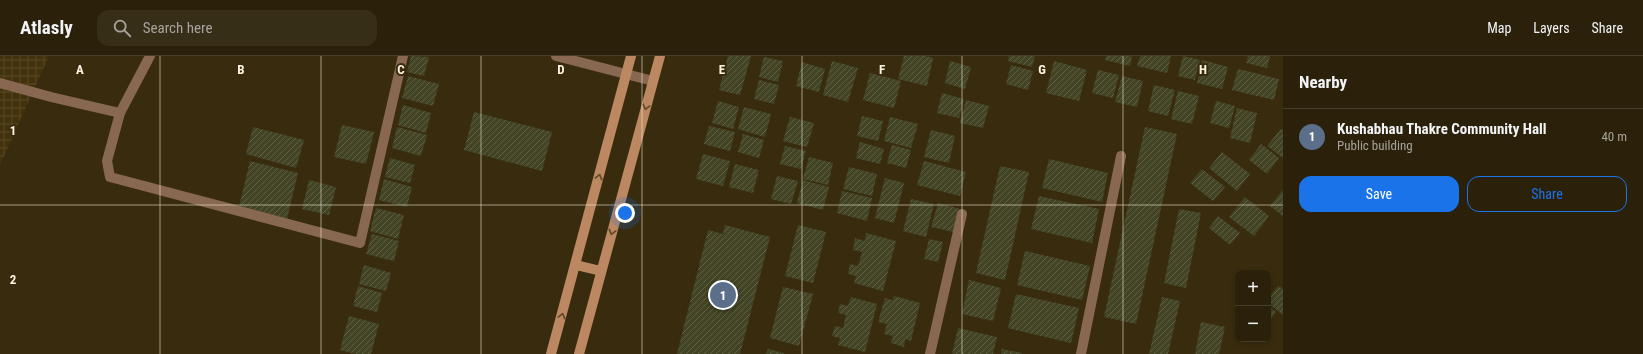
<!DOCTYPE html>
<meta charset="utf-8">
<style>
:root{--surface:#2b210a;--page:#372e18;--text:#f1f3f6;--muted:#a6a39c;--line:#473e2b;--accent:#1a73e8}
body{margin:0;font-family:"Roboto Condensed",sans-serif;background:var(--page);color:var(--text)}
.controls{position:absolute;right:12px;bottom:12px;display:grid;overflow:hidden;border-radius:8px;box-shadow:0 2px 6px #0003}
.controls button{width:36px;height:36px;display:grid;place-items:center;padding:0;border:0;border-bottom:1px solid var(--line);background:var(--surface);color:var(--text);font:20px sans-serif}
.you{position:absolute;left:625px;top:157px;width:14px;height:14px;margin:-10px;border:3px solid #fff;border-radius:50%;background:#1a73e8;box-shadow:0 0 0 6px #1a73e833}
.badge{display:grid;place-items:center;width:26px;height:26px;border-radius:50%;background:var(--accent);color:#fff;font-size:13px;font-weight:700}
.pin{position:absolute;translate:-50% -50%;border:2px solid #fff;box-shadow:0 1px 4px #0006}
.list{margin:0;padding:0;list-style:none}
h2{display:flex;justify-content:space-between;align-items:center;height:52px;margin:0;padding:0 16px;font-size:17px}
h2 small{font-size:13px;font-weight:400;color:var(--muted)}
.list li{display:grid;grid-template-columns:26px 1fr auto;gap:12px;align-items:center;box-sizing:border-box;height:56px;padding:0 16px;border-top:1px solid var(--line)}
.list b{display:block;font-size:15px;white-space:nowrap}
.list p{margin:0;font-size:13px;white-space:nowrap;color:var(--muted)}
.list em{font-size:13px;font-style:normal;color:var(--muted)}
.actions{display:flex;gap:8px;padding:12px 16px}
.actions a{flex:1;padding:9px 0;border:1px solid var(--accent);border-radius:12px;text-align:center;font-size:14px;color:var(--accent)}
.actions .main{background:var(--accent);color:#fff}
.icon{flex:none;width:22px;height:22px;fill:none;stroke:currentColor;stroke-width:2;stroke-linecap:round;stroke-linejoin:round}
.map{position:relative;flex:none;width:1283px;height:298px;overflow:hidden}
header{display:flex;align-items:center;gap:24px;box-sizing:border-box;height:56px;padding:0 20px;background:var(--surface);border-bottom:1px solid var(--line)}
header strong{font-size:19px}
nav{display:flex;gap:22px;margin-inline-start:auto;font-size:14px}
.search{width:280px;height:36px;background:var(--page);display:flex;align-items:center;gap:10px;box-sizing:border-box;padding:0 14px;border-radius:12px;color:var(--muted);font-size:15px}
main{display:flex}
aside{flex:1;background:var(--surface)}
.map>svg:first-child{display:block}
.industrial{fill:url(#industrial-grid)}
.building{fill:url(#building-hatch)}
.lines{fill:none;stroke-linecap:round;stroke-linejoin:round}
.street{stroke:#896851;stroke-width:10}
.secondary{stroke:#bc8862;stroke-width:10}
.oneway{stroke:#604827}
.grid{fill:none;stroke:#fcf4e2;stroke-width:1;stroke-opacity:0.55}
.grid-label{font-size:13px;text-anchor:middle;font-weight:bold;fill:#fcf4e2;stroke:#392c0e;stroke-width:4;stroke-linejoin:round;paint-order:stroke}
</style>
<header>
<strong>Atlasly</strong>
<div class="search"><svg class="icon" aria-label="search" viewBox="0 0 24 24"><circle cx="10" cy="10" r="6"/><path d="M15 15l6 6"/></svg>Search here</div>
<nav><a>Map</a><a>Layers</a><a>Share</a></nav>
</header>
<main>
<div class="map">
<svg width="1283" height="298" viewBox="0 0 1283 298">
<defs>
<pattern id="industrial-grid" width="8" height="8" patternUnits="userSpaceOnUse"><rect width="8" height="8" fill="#43330c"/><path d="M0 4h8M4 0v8" fill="none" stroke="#564723"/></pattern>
<pattern id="building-hatch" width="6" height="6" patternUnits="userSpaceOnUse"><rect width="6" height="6" fill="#424425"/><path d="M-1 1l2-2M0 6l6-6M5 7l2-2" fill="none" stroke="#5e6044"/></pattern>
</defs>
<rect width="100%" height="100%" fill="#392c0e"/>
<!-- industrial -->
<path class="industrial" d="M 0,0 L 49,0 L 0,109 Z"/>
<!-- building -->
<path class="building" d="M 411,0 L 429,1 L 424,20 L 407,16 Z
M 728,0 L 751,0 L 740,39 L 719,34 Z
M 904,0 L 926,0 L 933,2 L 927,30 L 898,23 Z
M 1009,0 L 1035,0 L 1032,11 L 1008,5 Z
M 1106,0 L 1132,0 L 1130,10 L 1105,4 Z
M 1140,0 L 1171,0 L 1167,17 L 1137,10 Z
M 1183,0 L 1200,4 L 1195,24 L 1178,20 Z
M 1248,0 L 1270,0 L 1267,12 L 1246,7 Z
M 764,1 L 783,5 L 778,26 L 759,21 Z
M 1202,4 L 1228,11 L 1222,33 L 1197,27 Z
M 832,5 L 858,12 L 848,46 L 823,39 Z
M 950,5 L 971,11 L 965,33 L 945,27 Z
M 1054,5 L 1087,14 L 1079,45 L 1046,37 Z
M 802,6 L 825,13 L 819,36 L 796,30 Z
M 1011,9 L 1033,15 L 1028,34 L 1006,28 Z
M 1238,13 L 1279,23 L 1274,44 L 1232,34 Z
M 1098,14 L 1119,19 L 1113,42 L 1092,37 Z
M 870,17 L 901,25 L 894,52 L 863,44 Z
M 408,20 L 439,28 L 433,50 L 402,42 Z
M 1122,20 L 1143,25 L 1137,51 L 1115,46 Z
M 759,24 L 779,29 L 774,48 L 754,43 Z
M 1154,29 L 1175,34 L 1168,60 L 1148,55 Z
M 1178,35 L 1199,40 L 1192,68 L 1171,63 Z
M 942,37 L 964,43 L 959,62 L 937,57 Z
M 966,44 L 989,50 L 983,72 L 960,67 Z
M 718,45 L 739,51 L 733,73 L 712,67 Z
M 1216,45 L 1235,50 L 1229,72 L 1210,67 Z
M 403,49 L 431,57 L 426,77 L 398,69 Z
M 744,51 L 771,58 L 765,81 L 738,73 Z
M 1237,52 L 1257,57 L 1250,87 L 1230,82 Z
M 474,56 L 552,76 L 542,115 L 464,94 Z
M 862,60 L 883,65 L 878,85 L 857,80 Z
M 790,61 L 814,67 L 807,91 L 783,85 Z
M 890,61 L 918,68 L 911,92 L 884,85 Z
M 342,69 L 374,76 L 366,108 L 334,101 Z
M 709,70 L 735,76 L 730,95 L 704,88 Z
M 253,71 L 304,84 L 296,112 L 246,98 Z
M 397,71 L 427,79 L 421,100 L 392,92 Z
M 1145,71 L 1177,78 L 1136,268 L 1104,261 Z
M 1281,73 L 1283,74 L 1283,102 L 1267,90 Z
M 931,74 L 955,80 L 949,107 L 924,101 Z
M 743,78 L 764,84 L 759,102 L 738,96 Z
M 860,86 L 884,93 L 880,108 L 856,102 Z
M 1261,88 L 1279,102 L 1267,118 L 1249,104 Z
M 892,89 L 911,94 L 906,112 L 887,107 Z
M 785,90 L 806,95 L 801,113 L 780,108 Z
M 1222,96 L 1250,118 L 1237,135 L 1209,112 Z
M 703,98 L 730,105 L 723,130 L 696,123 Z
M 809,101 L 833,107 L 828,129 L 803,123 Z
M 390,102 L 415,109 L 410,127 L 385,121 Z
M 1049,103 L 1108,117 L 1102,146 L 1042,132 Z
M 250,105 L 298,117 L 287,163 L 239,151 Z
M 924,105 L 966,116 L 960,140 L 917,129 Z
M 735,108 L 759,114 L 753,137 L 729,131 Z
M 1000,110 L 1029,116 L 1005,224 L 976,217 Z
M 849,111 L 877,118 L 872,140 L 843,133 Z
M 1202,113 L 1225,131 L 1213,145 L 1190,127 Z
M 777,120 L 798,125 L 791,148 L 771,143 Z
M 885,122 L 904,127 L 894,167 L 875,162 Z
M 384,123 L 412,131 L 407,151 L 379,144 Z
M 309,124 L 336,131 L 329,159 L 302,153 Z
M 803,124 L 829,131 L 823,154 L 797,147 Z
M 1283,134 L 1283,160 L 1270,150 Z
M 842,135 L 872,142 L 867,165 L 837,157 Z
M 1039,140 L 1099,153 L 1092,187 L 1031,173 Z
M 1245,141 L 1269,160 L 1254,180 L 1229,161 Z
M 911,143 L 934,148 L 926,181 L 903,175 Z
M 938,147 L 960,153 L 954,176 L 931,171 Z
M 376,152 L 404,159 L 398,183 L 370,175 Z
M 1179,153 L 1201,157 L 1186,232 L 1164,227 Z
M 1218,160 L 1240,177 L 1230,189 L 1209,172 Z
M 725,169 L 770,181 L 740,298 L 677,298 L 708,174 L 723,178 Z
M 798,169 L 826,176 L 813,227 L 785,220 Z
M 866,177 L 896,185 L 883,235 L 854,227 L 856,220 L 848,218 L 850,208 L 858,210 L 862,196 L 853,194 L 855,182 L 865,185 Z
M 372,178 L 399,185 L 394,205 L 366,198 Z
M 929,183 L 943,186 L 938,206 L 924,203 Z
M 1025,195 L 1090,210 L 1082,244 L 1017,229 Z
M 364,209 L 391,217 L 386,235 L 359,228 Z
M 969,224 L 1001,232 L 993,265 L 962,258 Z
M 358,230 L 382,237 L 377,256 L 353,250 Z
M 1278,230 L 1283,233 L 1283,259 L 1268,247 L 1268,242 Z
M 783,231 L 813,238 L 799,290 L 770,282 Z
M 1016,238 L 1079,252 L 1071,287 L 1008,272 Z
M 894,240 L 920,247 L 911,285 L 905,283 L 904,291 L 891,287 L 893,280 L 884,278 L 887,268 L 878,266 L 885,242 L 893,244 Z
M 851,241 L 877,248 L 865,296 L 838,289 L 840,282 L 832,280 L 835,270 L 843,272 L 846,259 L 838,257 L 840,248 L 848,250 Z
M 1162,241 L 1180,245 L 1168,298 L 1149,298 Z
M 1268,250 L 1276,256 L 1268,267 Z
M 349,260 L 379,268 L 371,298 L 356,298 L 340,294 Z
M 1201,266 L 1225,271 L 1219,298 L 1195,298 Z
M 958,272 L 997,281 L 993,298 L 952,298 Z
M 768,293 L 784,297 L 784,298 L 766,298 Z
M 1002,293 L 1022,297 L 1022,298 L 1001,298 Z"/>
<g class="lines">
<!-- street -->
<path class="street" d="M 150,0 L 120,57 L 107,105 L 110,121 L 360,187 L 403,0
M 556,0 L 653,25
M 0,27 L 51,41 L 120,57
M 930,298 L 962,158
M 1081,298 L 1121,100"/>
<!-- secondary -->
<path class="secondary" d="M 576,209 L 601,215
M 551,298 L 631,0
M 579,298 L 660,0"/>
</g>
<!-- one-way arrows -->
<defs><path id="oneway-chevron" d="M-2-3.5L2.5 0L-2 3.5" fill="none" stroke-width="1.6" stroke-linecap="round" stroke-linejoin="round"/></defs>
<g class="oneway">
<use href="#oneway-chevron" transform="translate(646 51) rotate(105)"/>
<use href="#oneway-chevron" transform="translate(599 121) rotate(-75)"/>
<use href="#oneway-chevron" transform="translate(612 176) rotate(105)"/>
<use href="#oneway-chevron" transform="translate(562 260) rotate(-75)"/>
</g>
<!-- grid -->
<path class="grid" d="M 160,0 L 160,298M 321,0 L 321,298M 481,0 L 481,298M 642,0 L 642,298M 802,0 L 802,298M 962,0 L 962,298M 1123,0 L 1123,298M 0,149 L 1283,149"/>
<g class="grid-label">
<text x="80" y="18">A</text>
<text x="241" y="18">B</text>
<text x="401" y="18">C</text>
<text x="561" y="18">D</text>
<text x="722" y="18">E</text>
<text x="882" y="18">F</text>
<text x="1042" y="18">G</text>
<text x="1203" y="18">H</text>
<text x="13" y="79">1</text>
<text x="13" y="228">2</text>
</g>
</svg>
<div class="controls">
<button>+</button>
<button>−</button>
</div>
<div class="you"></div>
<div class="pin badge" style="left:723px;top:239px;background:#5c6f8a">1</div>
</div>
<aside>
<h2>Nearby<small></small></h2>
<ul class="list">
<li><span class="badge" style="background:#5c6f8a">1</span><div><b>Kushabhau Thakre Community Hall</b><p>Public building</p></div><em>40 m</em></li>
</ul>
<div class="actions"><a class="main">Save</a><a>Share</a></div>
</aside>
</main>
